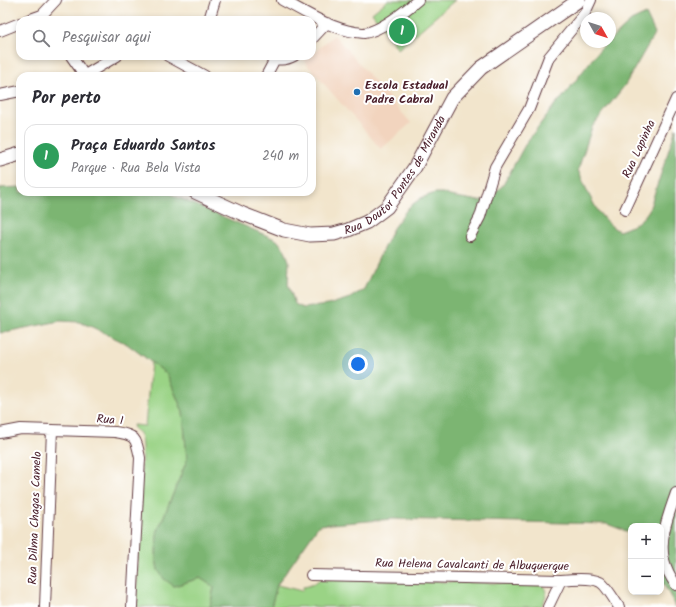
<!DOCTYPE html>
<html lang="pt">
<meta charset="utf-8">
<style>
:root{--surface:#fff;--page:#f7f7f7;--text:#2b2b33;--muted:#7c7c81;--line:#e1e1e2;--accent:#1a73e8}
body{margin:0;font-family:Kalam,sans-serif;background:var(--page);color:var(--text)}
.controls{position:absolute;right:12px;bottom:12px;display:grid;overflow:hidden;border-radius:8px;box-shadow:0 2px 6px #0003}
.controls button{width:36px;height:36px;display:grid;place-items:center;padding:0;border:0;border-bottom:1px solid var(--line);background:var(--surface);color:var(--text);font:20px sans-serif}
.compass{position:absolute;left:580px;top:12px;width:36px;height:36px;border-radius:50%;background:var(--surface);box-shadow:0 2px 6px #0003;rotate:129deg}
.you{position:absolute;left:358px;top:364px;width:14px;height:14px;margin:-10px;border:3px solid #fff;border-radius:50%;background:#1a73e8;box-shadow:0 0 0 6px #1a73e833}
.badge{display:grid;place-items:center;width:26px;height:26px;border-radius:50%;background:var(--accent);color:#fff;font-size:13px;font-weight:700}
.pin{position:absolute;translate:-50% -50%;border:2px solid #fff;box-shadow:0 1px 4px #0006}
.list{margin:0;padding:0;list-style:none}
h2{display:flex;justify-content:space-between;align-items:center;height:52px;margin:0;padding:0 16px;font-size:17px}
h2 small{font-size:13px;font-weight:400;color:var(--muted)}
.list li{display:grid;grid-template-columns:26px 1fr auto;gap:12px;align-items:center;box-sizing:border-box;height:64px;margin:0 8px 8px;padding:0 8px;border:1px solid var(--line);border-radius:12px}
.list b{display:block;font-size:15px;white-space:nowrap}
.list p{margin:0;font-size:13px;white-space:nowrap;color:var(--muted)}
.list em{font-size:13px;font-style:normal;color:var(--muted)}
.icon{flex:none;width:22px;height:22px;fill:none;stroke:currentColor;stroke-width:2;stroke-linecap:round;stroke-linejoin:round}
.map{position:relative;flex:none;width:676px;height:607px;overflow:hidden}
.search{position:absolute;background:var(--surface);box-shadow:0 2px 6px #0003;left:16px;top:16px;width:300px;height:44px;display:flex;align-items:center;gap:10px;box-sizing:border-box;padding:0 14px;border-radius:12px;color:var(--muted);font-size:15px}
.panel{position:absolute;background:var(--surface);box-shadow:0 2px 6px #0003;left:16px;top:72px;width:300px;height:124px;border-radius:12px}
.map>svg:first-child{display:block}
.built{fill:#f2d4be}
.green{fill:#9ad385;stroke:#727958}
.forest{fill:#7bb572;stroke:#626a4e}
.lines{fill:none;stroke-linecap:round;stroke-linejoin:round}
.minor-casing{stroke:#633d43;stroke-width:12}
.tertiary-casing{stroke:#633d43;stroke-width:15}
.minor{stroke:#fff;stroke-width:10}
.tertiary{stroke:#fff;stroke-width:13}
.poi-dot{fill:#1f6fb2;stroke:#fff;stroke-width:1.5}
.labels{text-anchor:middle;dominant-baseline:central;stroke-width:4;stroke-linejoin:round;paint-order:stroke}
.poi-label{font-size:12px;font-weight:bold;fill:#4a1f2b;stroke:#fff;text-anchor:start}
.street-label{font-size:12px;fill:#4a1f2b;stroke:#fff}
</style>
<div class="map">
<svg width="676" height="607" viewBox="0 0 676 607">
<rect width="100%" height="100%" fill="#fff"/>
<filter id="ink" filterUnits="userSpaceOnUse"><feTurbulence type="fractalNoise" baseFrequency=".025" numOctaves="2"/><feDisplacementMap in="SourceGraphic" scale="8" xChannelSelector="R" yChannelSelector="G"/><feConvolveMatrix kernelMatrix="1 2 1 2 8 2 1 2 1" color-interpolation-filters="sRGB"/></filter>
<filter id="wash" filterUnits="userSpaceOnUse"><feTurbulence type="fractalNoise" baseFrequency=".012" numOctaves="4" result="noise"/><feDisplacementMap in="SourceGraphic" scale="16" xChannelSelector="R" yChannelSelector="G"/><feGaussianBlur stdDeviation="0.9" result="paint"/><feColorMatrix in="noise" values="0 0 0 0 0 0 0 0 0 0 0 0 0 0 0 0 0 1.4 0 .05"/><feComposite in="paint" operator="in"/></filter>
<g filter="url(#wash)">
<rect width="100%" height="100%" fill="#f2e5cc"/>
<!-- built -->
<path class="built" d="M 334,35 L 411,123 L 381,149 L 304,61 L 310,56 L 312,56 L 312,54 Z"/>
<!-- green -->
<path class="green" d="M 388,0 L 455,0 L 398,49 L 372,13 Z
M 151,362 L 167,374 L 183,412 L 187,460 L 157,533 L 156,558 L 158,570 L 174,586 L 200,578 L 214,587 L 210,607 L 136,607 L 142,448 C 141,439 142,434 134,429 L 133,425 L 145,426 Z
M 320,579 L 541,584 C 550,592 545,598 541,607 L 271,607 L 277,585 L 302,591 L 303,587 C 311,586 314,584 320,579 Z"/>
<!-- forest -->
<path class="forest" d="M 646,14 L 655,33 L 625,85 L 592,127 L 578,170 C 588,192 597,219 619,231 C 633,226 641,222 649,210 L 676,128 L 676,607 L 661,579 L 661,526 L 631,526 L 631,533 L 607,524 L 393,519 L 319,525 L 277,585 L 271,607 L 210,607 L 214,587 L 200,578 L 174,586 L 164,579 L 158,570 L 156,558 L 157,533 L 187,460 L 183,412 L 167,374 L 127,344 L 92,327 L 79,322 L 60,321 L 0,333 L 0,188 L 20,187 L 20,192 L 166,192 L 277,240 L 285,250 L 289,261 L 288,284 L 295,304 L 303,308 L 328,305 L 350,298 L 364,289 L 393,228 L 408,208 L 421,198 L 435,193 L 443,193 L 450,196 L 479,201 L 487,200 L 503,185 L 526,143 L 556,103 L 562,98 L 600,49 L 608,42 L 610,42 L 610,40 L 631,21 Z"/>
</g>
<g filter="url(#ink)">
<g class="lines">
<!-- minor casing -->
<g class="minor-casing">
<path id="minor" d="M 282,0 C 305,12 329,28 355,32 C 357,32 361,33 364,33 C 381,31 405,11 418,0
M 28,20 L 42,15 L 56,0
M 209,20 L 215,0
M 0,31 L 20,23
M 312,39 L 327,23
M 71,56 L 85,76
M 168,56 L 205,76
M 269,56 C 278,61 285,61 294,56
M 80,76 L 85,75 L 117,56
M 266,76 L 275,59
M 0,95 L 20,91
M 625,210 L 676,99
M 470,236 L 480,217 L 495,167 L 529,109 L 549,57 L 585,13 L 591,0
M 0,433 L 21,429 L 115,432 C 136,435 136,438 140,458 L 132,607
M 676,493 C 669,514 659,537 664,560 C 666,568 671,578 676,585
M 311,575 L 561,580 C 571,579 591,577 600,582 C 606,585 615,601 619,607
M 45,607 L 52,430
M 548,607 L 561,580"/>
</g>
<!-- tertiary casing -->
<g class="tertiary-casing">
<g id="tertiary">
<path d="M 0,160 L 20,154"/>
<path id="s1" d="M 195,192 L 243,214 L 284,230 L 310,235 L 334,234 L 348,230 L 367,222 L 387,207 L 415,167 L 452,98 L 481,68 L 579,0"/>
</g>
</g>
<!-- minor -->
<use href="#minor" class="minor"/>
<!-- tertiary -->
<use href="#tertiary" class="tertiary"/>
</g>
</g>
<!-- markers -->
<circle class="poi-dot" cx="357" cy="92" r="4"/>
<g class="labels">
<!-- poi labels -->
<g class="poi-label">
<text x="365" y="85">Escola Estadual<tspan x="365" dy="14">Padre Cabral</tspan></text>
</g>
<!-- street labels -->
<g class="street-label">
<text transform="translate(639 149) rotate(-65)">Rua Lapinha</text>
<text stroke="none"><textPath href="#s1" startOffset="236">Rua Doutor Pontes de Miranda</textPath></text>
<text transform="translate(110 420) rotate(4)">Rua I</text>
<text transform="translate(35 518) rotate(-88)">Rua Dilma Chagas Camelo</text>
<text transform="translate(472 565) rotate(1)">Rua Helena Cavalcanti de Albuquerque</text>
</g>
</g>
</svg>
<div class="controls">
<button>+</button>
<button>−</button>
</div>
<svg class="compass" viewBox="-18 -18 36 36"><path d="M0-13l5 13h-10z" fill="#e53935"/><path d="M0 13l5-13h-10z" fill="#7c7c81"/></svg>
<div class="you"></div>
<div class="pin badge" style="left:402px;top:31px;background:#2e9e5b">1</div>
<div class="search"><svg class="icon" aria-label="search" viewBox="0 0 24 24"><circle cx="10" cy="10" r="6"/><path d="M15 15l6 6"/></svg>Pesquisar aqui</div>
<section class="panel">
<h2>Por perto<small></small></h2>
<ul class="list">
<li><span class="badge" style="background:#2e9e5b">1</span><div><b>Praça Eduardo Santos</b><p>Parque · Rua Bela Vista</p></div><em>240 m</em></li>
</ul>
</section>
</div>
